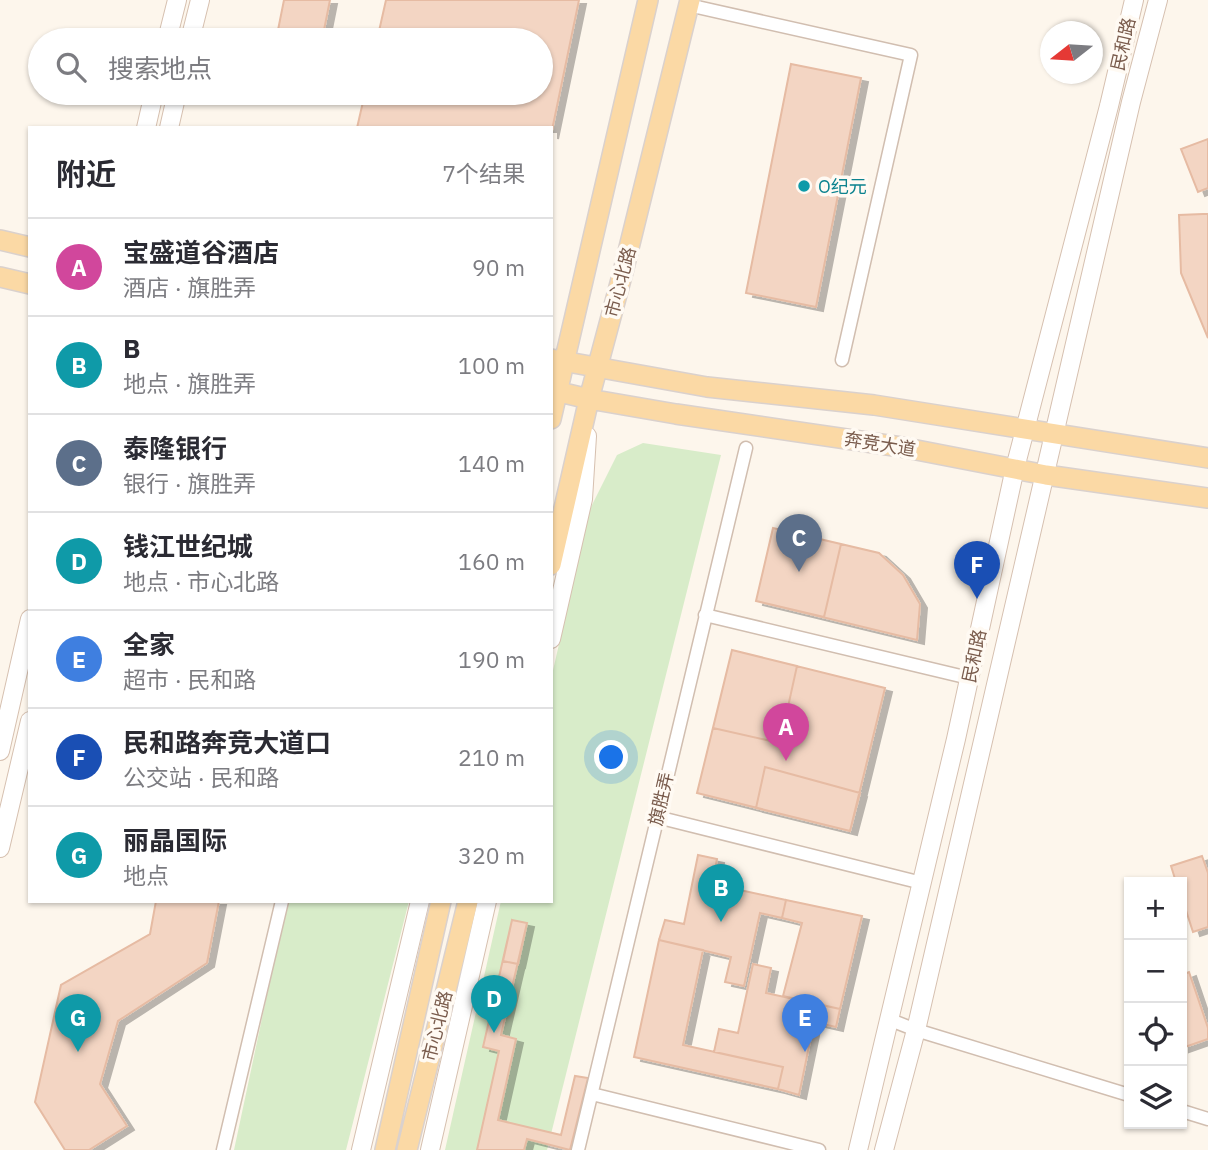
<!DOCTYPE html>
<html lang="zh">
<meta charset="utf-8">
<style>
:root{--surface:#fff;--page:#f7f7f7;--text:#2b2b33;--muted:#7c7c81;--line:#e1e1e2;--accent:#0f766e}
body{margin:0;font-family:"IBM Plex Sans","Noto Sans SC",sans-serif;background:var(--page);color:var(--text)}
.controls{position:absolute;right:21px;bottom:21px;display:grid;overflow:hidden;border-radius:0px;box-shadow:0 2px 5px #0004}
.controls button{width:63px;height:63px;display:grid;place-items:center;padding:0;border:0;border-bottom:2px solid var(--line);background:var(--surface);color:var(--text);font:35px sans-serif}
.compass{position:absolute;left:1040px;top:21px;width:63px;height:63px;border-radius:50%;background:var(--surface);box-shadow:0 2px 5px #0004;rotate:253deg}
.you{position:absolute;left:612px;top:758px;width:24px;height:24px;margin:-18px;border:5px solid #fff;border-radius:50%;background:#1a73e8;box-shadow:0 0 0 10px #1a73e833}
.badge{display:grid;place-items:center;width:46px;height:46px;border-radius:50%;background:var(--accent);color:#fff;font-size:23px;font-weight:700}
.pin{position:absolute;translate:-50% -58px;filter:drop-shadow(0 2px 4px #0008)}
.pin::after{content:'';position:absolute;top:37px;width:24px;height:21px;background:inherit;clip-path:polygon(0 0,100% 0,50% 100%)}
.list{margin:0;padding:0;list-style:none}
h2{display:flex;justify-content:space-between;align-items:center;height:91px;margin:0;padding:0 28px;font-size:30px}
h2 small{font-size:23px;font-weight:400;color:var(--muted)}
.list li{display:grid;grid-template-columns:46px 1fr auto;gap:21px;align-items:center;box-sizing:border-box;height:98px;padding:0 28px;border-top:2px solid var(--line)}
.list b{display:block;font-size:26px;white-space:nowrap}
.list p{margin:0;font-size:23px;white-space:nowrap;color:var(--muted)}
.list em{font-size:23px;font-style:normal;color:var(--muted)}
.icon{flex:none;width:38px;height:38px;fill:none;stroke:currentColor;stroke-width:2;stroke-linecap:round;stroke-linejoin:round}
.map{position:relative;flex:none;width:1208px;height:1150px;overflow:hidden}
.search{position:absolute;background:var(--surface);box-shadow:0 2px 5px #0004;left:28px;top:28px;width:525px;height:77px;display:flex;align-items:center;gap:18px;box-sizing:border-box;padding:0 24px;border-radius:38px;color:var(--muted);font-size:26px}
.panel{position:absolute;background:var(--surface);box-shadow:0 2px 5px #0004;left:28px;top:126px;width:525px;height:777px;border-radius:0px}
.map>svg:first-child{display:block}
.green{fill:#d8ecc9}
.building{fill:#f3d5c3;stroke:#e6bba3;stroke-width:2;filter:url(#shadow)}
.lines{fill:none;stroke-linecap:round;stroke-linejoin:round}
.street-casing{stroke:#d1beb0;stroke-width:15}
.secondary-casing{stroke:#d6c0b0;stroke-width:20}
.primary-casing{stroke:#dad1cd;stroke-width:22}
.street{stroke:#fff;stroke-width:12}
.secondary{stroke:#fff;stroke-width:18}
.primary{stroke:#fbd9a5;stroke-width:19}
.culture-dot{fill:#0f9aa8;stroke:#fffaf3;stroke-width:2.5}
.labels{text-anchor:middle;dominant-baseline:central;stroke-width:7;stroke-linejoin:round;paint-order:stroke}
.street-label{font-size:18px;fill:#7a5c4d;stroke:#fffaf3}
.culture-label{font-size:18px;fill:#0d838f;stroke:#fffaf3;text-anchor:start}
</style>
<div class="map">
<svg width="1208" height="1150" viewBox="0 0 1208 1150">
<defs>
<filter id="shadow"><feDropShadow dx="7" dy="4" stdDeviation="0" flood-color="#0004"/></filter>
</defs>
<rect width="100%" height="100%" fill="#fdf6ec"/>
<!-- green -->
<path class="green" d="M 643,443 L 721,455 L 547,1150 L 445,1150 L 501,901 L 551,901 L 551,679 L 590,509 L 617,455 Z
M 287,901 L 409,901 L 346,1150 L 234,1150 Z"/>
<!-- building -->
<path class="building" d="M 284,0 L 330,0 L 322,40 L 276,40 Z
M 386,0 L 579,0 L 551,135 L 551,128 L 357,128 L 365,93 L 541,93 L 541,40 L 377,40 Z
M 791,64 L 861,78 L 816,307 L 746,293 Z
M 1208,139 L 1208,188 L 1198,192 L 1181,149 Z
M 1203,214 L 1208,214 L 1208,338 L 1181,273 L 1179,215 Z
M 773,528 L 841,544 L 824,617 L 756,601 Z
M 773,528 L 879,553 L 903,575 L 920,604 L 917,640 L 756,601 Z
M 732,650 L 797,666 L 780,743 L 713,728 Z
M 732,650 L 885,688 L 850,831 L 697,793 Z
M 765,767 L 860,793 L 850,831 L 756,808 Z
M 698,855 L 717,859 L 712,884 L 786,900 L 782,918 L 760,913 L 744,986 L 725,982 L 731,957 L 659,940 L 665,920 L 684,924 Z
M 1202,856 L 1208,873 L 1208,927 L 1193,932 L 1182,898 L 1182,882 L 1176,882 L 1171,866 Z
M 786,900 L 862,916 L 840,1009 L 783,996 L 802,923 L 782,918 Z
M 156,901 L 219,901 L 207,963 L 118,1021 L 100,1084 L 127,1126 L 89,1150 L 65,1150 L 35,1102 L 61,985 L 150,934 Z
M 512,920 L 527,923 L 501,1035 L 516,1039 L 498,1120 L 561,1135 L 575,1076 L 588,1078 L 570,1150 L 527,1139 L 524,1150 L 477,1150 L 499,1051 L 483,1047 Z
M 512,920 L 527,923 L 518,964 L 503,961 Z
M 659,940 L 703,950 L 683,1045 L 783,1067 L 778,1089 L 634,1057 Z
M 753,964 L 771,968 L 766,993 L 840,1009 L 836,1027 L 814,1022 L 799,1095 L 778,1089 L 783,1067 L 714,1052 L 719,1029 L 738,1033 Z
M 1189,972 L 1208,1028 L 1208,1039 L 1182,1048 L 1182,975 Z"/>
<g class="lines">
<!-- street casing -->
<g class="street-casing">
<path id="street" d="M 688,5 L 911,55 L 842,360
M 705,615 L 969,678
M 657,817 L 922,883
M 888,1019 L 916,1030 L 1129,1095
M 592,1094 L 819,1150
M 1182,1111 L 1208,1119
M 223,1150 L 282,901
M 578,1150 L 746,448"/>
</g>
<!-- secondary casing -->
<g class="secondary-casing">
<path id="secondary" d="M 167,40 L 177,0
M 190,40 L 200,0
M 146,128 L 154,93
M 169,128 L 177,93
M 551,639 L 583,499 L 587,436
M 0,751 L 30,619
M 0,848 L 30,721
M 361,1150 L 420,901
M 430,1150 L 487,901
M 858,1150 L 956,739 L 1015,468 L 1109,106 L 1134,0
M 884,1150 L 916,1030 L 1131,102 L 1158,0"/>
</g>
<!-- primary casing -->
<g class="primary-casing">
<path id="primary" d="M 0,240 L 30,247
M 0,277 L 30,284
M 551,359 L 707,387 L 874,405 L 1208,458
M 551,390 L 589,399 L 676,414 L 901,447 L 1046,475 L 1208,498
M 551,419 L 648,0
M 551,565 L 589,399 L 623,272 L 690,0
M 385,1150 L 441,901
M 407,1150 L 468,901"/>
</g>
<!-- street -->
<use href="#street" class="street"/>
<!-- secondary -->
<use href="#secondary" class="secondary"/>
<!-- primary -->
<use href="#primary" class="primary"/>
</g>
<!-- markers -->
<circle class="culture-dot" cx="804" cy="186" r="7"/>
<g class="labels">
<!-- street labels -->
<g class="street-label">
<text transform="translate(1123 44) rotate(-77)">民和路</text>
<text transform="translate(620 282) rotate(-75)">市心北路</text>
<text transform="translate(880 444) rotate(9)">奔竞大道</text>
<text transform="translate(974 656) rotate(-78)">民和路</text>
<text transform="translate(661 799) rotate(-77)">旗胜弄</text>
<text transform="translate(437 1026) rotate(-76)">市心北路</text>
</g>
<!-- culture labels -->
<g class="culture-label">
<text x="818" y="186">O纪元</text>
</g>
</g>
</svg>
<div class="controls">
<button>+</button>
<button>−</button>
<button><svg class="icon" aria-label="locate" viewBox="0 0 24 24"><circle cx="12" cy="12" r="6"/><path d="M12 2v4M12 18v4M2 12h4M18 12h4"/></svg></button>
<button><svg class="icon" aria-label="layers" viewBox="0 0 24 24"><path d="M12 4l9 5-9 5-9-5zM3 14l9 5 9-5"/></svg></button>
</div>
<svg class="compass" viewBox="-18 -18 36 36"><path d="M0-13l5 13h-10z" fill="#e53935"/><path d="M0 13l5-13h-10z" fill="#7c7c81"/></svg>
<div class="you"></div>
<div class="pin badge" style="left:786px;top:761px;background:#d1479c">A</div>
<div class="pin badge" style="left:721px;top:922px;background:#0f9aa8">B</div>
<div class="pin badge" style="left:799px;top:572px;background:#5c6f8a">C</div>
<div class="pin badge" style="left:494px;top:1033px;background:#0f9aa8">D</div>
<div class="pin badge" style="left:805px;top:1052px;background:#3f7fe0">E</div>
<div class="pin badge" style="left:977px;top:599px;background:#1a4fb4">F</div>
<div class="pin badge" style="left:78px;top:1052px;background:#0f9aa8">G</div>
<div class="search"><svg class="icon" aria-label="search" viewBox="0 0 24 24"><circle cx="10" cy="10" r="6"/><path d="M15 15l6 6"/></svg>搜索地点</div>
<section class="panel">
<h2>附近<small>7个结果</small></h2>
<ul class="list">
<li><span class="badge" style="background:#d1479c">A</span><div><b>宝盛道谷酒店</b><p>酒店 · 旗胜弄</p></div><em>90 m</em></li>
<li><span class="badge" style="background:#0f9aa8">B</span><div><b>B</b><p>地点 · 旗胜弄</p></div><em>100 m</em></li>
<li><span class="badge" style="background:#5c6f8a">C</span><div><b>泰隆银行</b><p>银行 · 旗胜弄</p></div><em>140 m</em></li>
<li><span class="badge" style="background:#0f9aa8">D</span><div><b>钱江世纪城</b><p>地点 · 市心北路</p></div><em>160 m</em></li>
<li><span class="badge" style="background:#3f7fe0">E</span><div><b>全家</b><p>超市 · 民和路</p></div><em>190 m</em></li>
<li><span class="badge" style="background:#1a4fb4">F</span><div><b>民和路奔竞大道口</b><p>公交站 · 民和路</p></div><em>210 m</em></li>
<li><span class="badge" style="background:#0f9aa8">G</span><div><b>丽晶国际</b><p>地点</p></div><em>320 m</em></li>
</ul>
</section>
</div>
